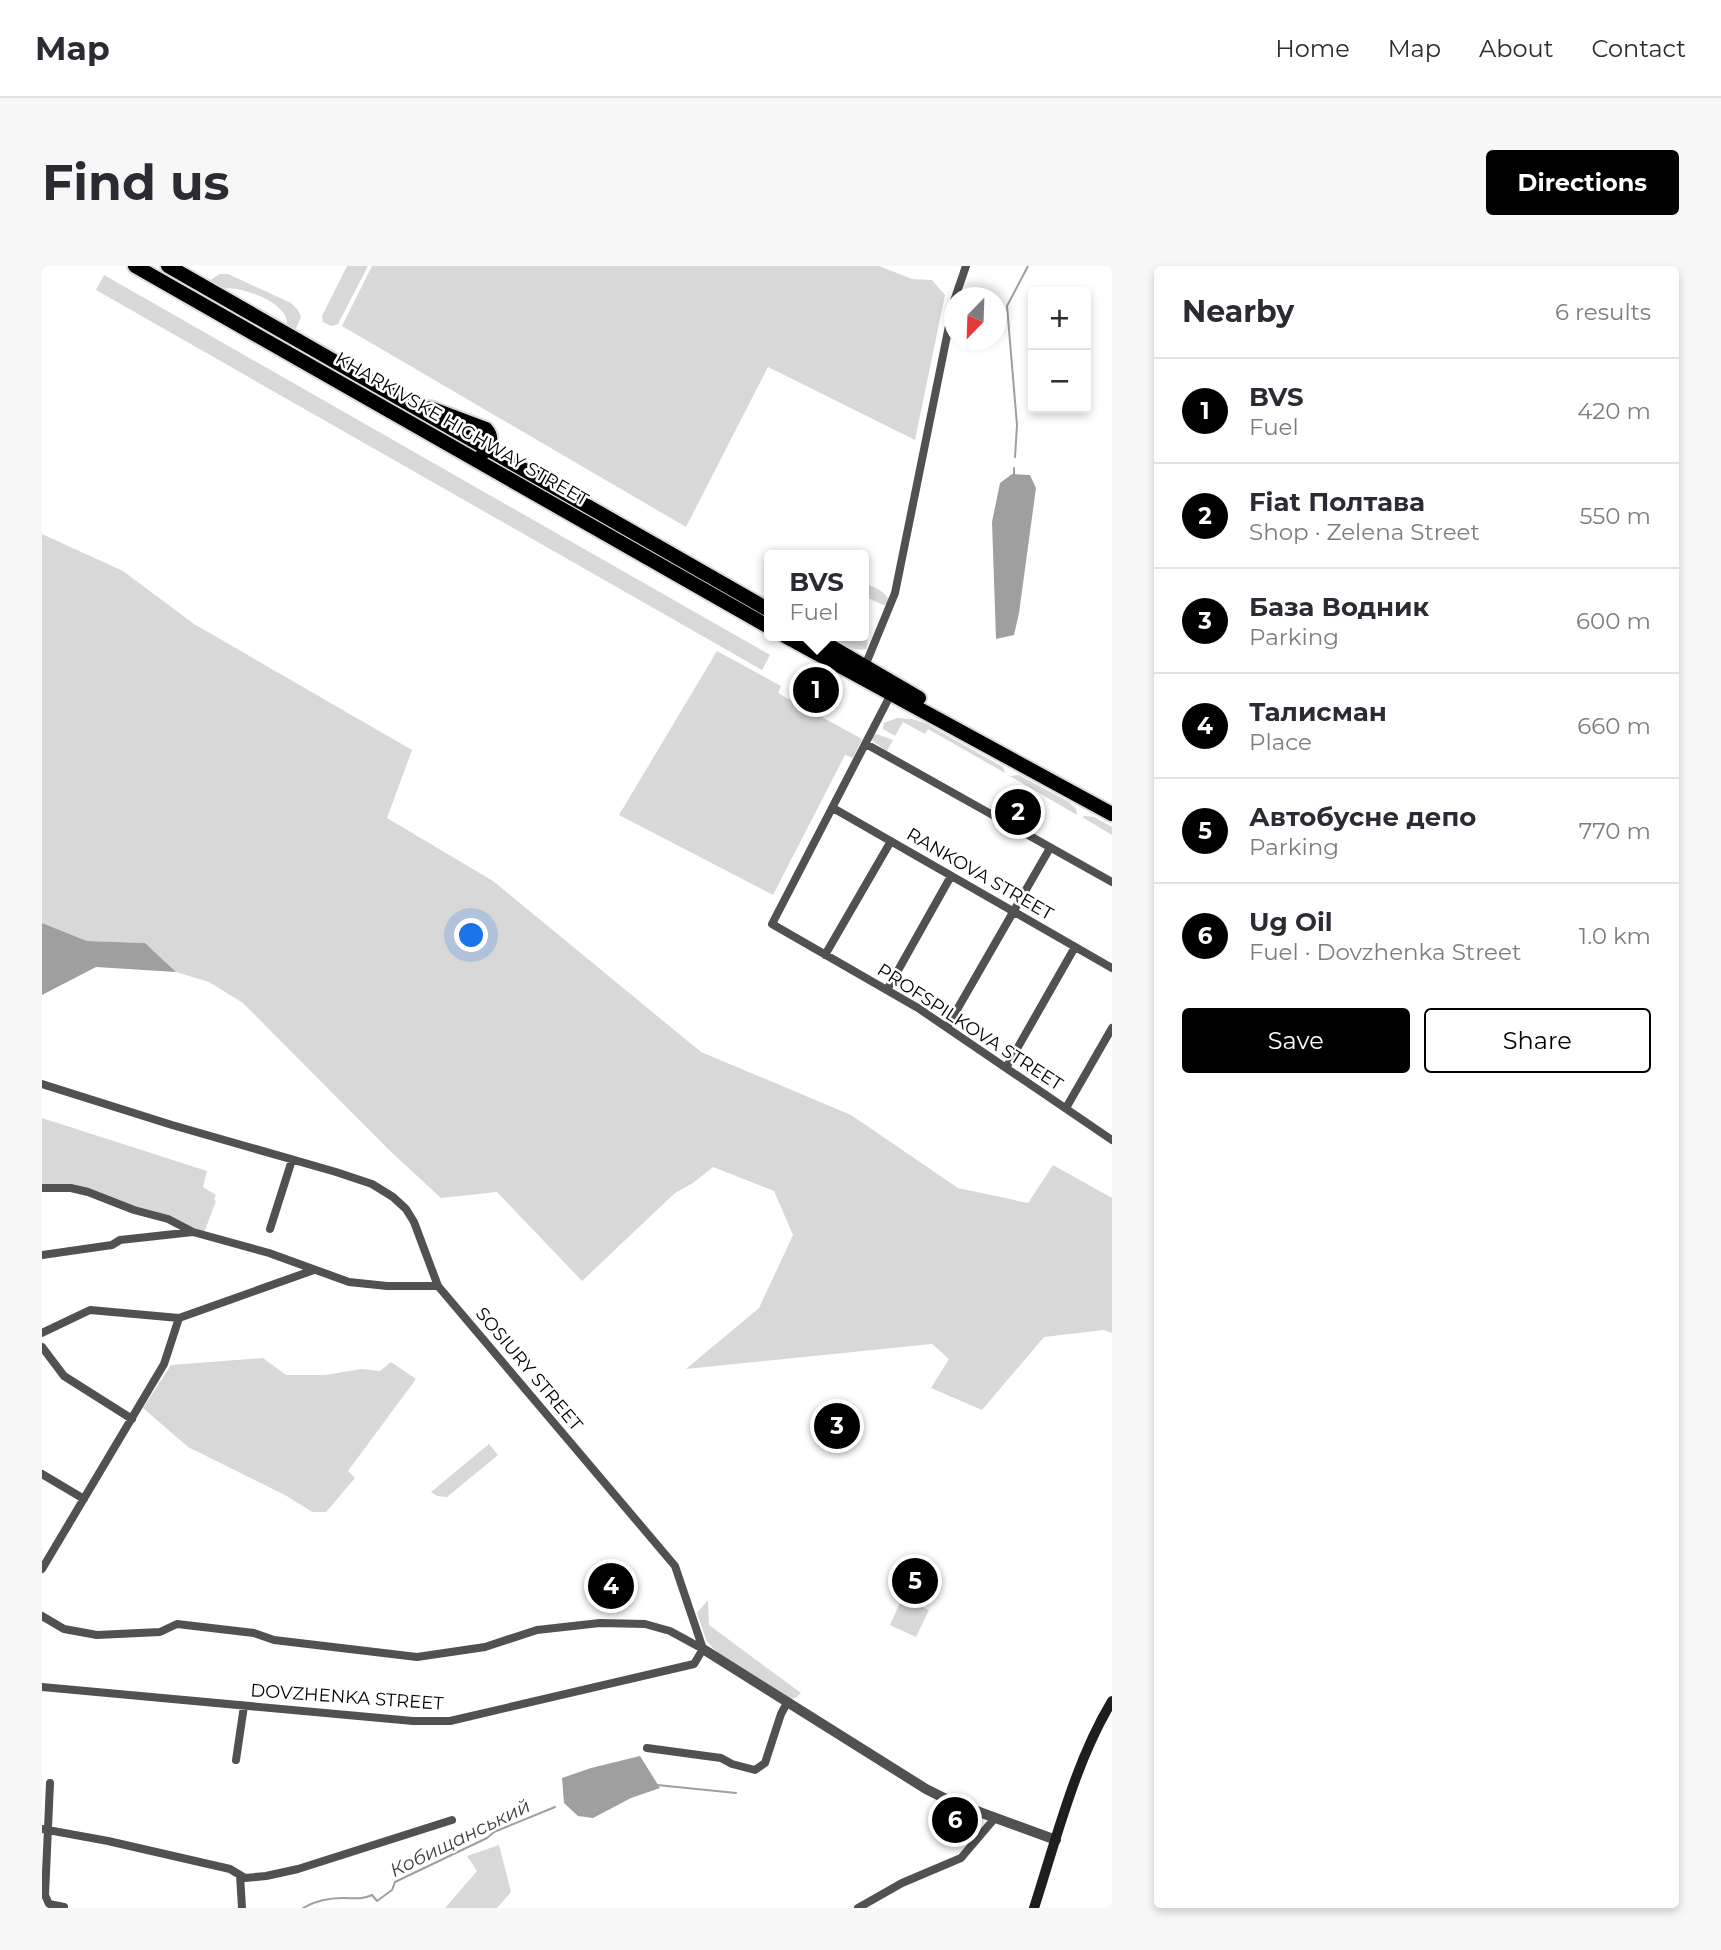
<!DOCTYPE html>
<meta charset="utf-8">
<style>
:root{--surface:#fff;--page:#f7f7f7;--text:#2b2b33;--muted:#7c7c81;--line:#e1e1e2;--accent:#000}
body{margin:0;font-family:Montserrat,sans-serif;background:var(--page);color:var(--text)}
.controls{position:absolute;right:21px;top:21px;display:grid;overflow:hidden;border-radius:7px;box-shadow:0 4px 10px #0003}
.controls button{width:63px;height:63px;display:grid;place-items:center;padding:0;border:0;border-bottom:2px solid var(--line);background:var(--surface);color:var(--text);font:35px sans-serif}
.compass{position:absolute;left:902px;top:21px;width:63px;height:63px;border-radius:50%;background:var(--surface);box-shadow:0 4px 10px #0003;rotate:203deg}
.you{position:absolute;left:430px;top:670px;width:24px;height:24px;margin:-18px;border:5px solid #fff;border-radius:50%;background:#1a73e8;box-shadow:0 0 0 10px #1a73e833}
.badge{display:grid;place-items:center;width:46px;height:46px;border-radius:50%;background:var(--accent);color:#fff;font-size:23px;font-weight:700}
.pin{position:absolute;translate:-50% -50%;border:4px solid #fff;box-shadow:0 2px 7px #0006}
.popup{position:absolute;left:722px;top:284px;width:105px;height:91px;box-sizing:border-box;display:grid;place-content:center;border-radius:7px;background:var(--surface);filter:drop-shadow(0 2px 5px #0005);font-size:23px;white-space:nowrap;color:var(--muted)}
.popup b{font-size:26px;color:var(--text)}
.popup::after{content:'';position:absolute;left:50%;top:100%;margin-left:-14px;border:14px solid transparent;border-top-color:var(--surface)}
.list{margin:0;padding:0;list-style:none}
h2{display:flex;justify-content:space-between;align-items:center;height:91px;margin:0;padding:0 28px;font-size:30px}
h2 small{font-size:23px;font-weight:400;color:var(--muted)}
.list li{display:grid;grid-template-columns:46px 1fr auto;gap:21px;align-items:center;box-sizing:border-box;height:105px;padding:0 28px;border-top:2px solid var(--line)}
.list b{display:block;font-size:26px;white-space:nowrap}
.list p{margin:0;font-size:23px;white-space:nowrap;color:var(--muted)}
.list em{font-size:23px;font-style:normal;color:var(--muted)}
.actions{display:flex;gap:14px;padding:21px 28px}
.actions a{flex:1;padding:16px 0;border:2px solid var(--accent);border-radius:7px;text-align:center;font-size:24px;color:var(--accent)}
.actions .main{background:var(--accent);color:#fff}
.map{position:relative;flex:none;width:1070px;height:1642px;overflow:hidden;border-radius:7px}
header{display:flex;align-items:center;gap:42px;box-sizing:border-box;height:98px;padding:0 35px;background:var(--surface);border-bottom:2px solid var(--line)}
header strong{font-size:33px}
nav{display:flex;gap:38px;margin-inline-start:auto;font-size:24px}
.intro{display:flex;align-items:center;justify-content:space-between;box-sizing:border-box;height:168px;padding:0 42px}
h1{margin:0;font-size:49px}
.button{padding:18px 32px;border-radius:7px;background:var(--accent);color:#fff;font-size:24px;font-weight:700}
main{display:flex;gap:42px;padding:0 42px}
aside{flex:1;background:var(--surface);border-radius:7px;box-shadow:0 4px 10px #0003}
.map>svg:first-child{display:block}
.green{fill:#d8d8d8}
.water{fill:#9f9f9f}
.lines{fill:none;stroke-linecap:round;stroke-linejoin:round}
.stream{stroke:#9f9f9f;stroke-width:2}
.trunk-casing{stroke:#dbdbdb;stroke-width:18}
.minor{stroke:#515151;stroke-width:8}
.tertiary{stroke:#515151;stroke-width:10}
.secondary{stroke:#1e1e1e;stroke-width:10}
.trunk{stroke:#000;stroke-width:14}
.labels{text-anchor:middle;dominant-baseline:central;stroke-width:5;stroke-linejoin:round;paint-order:stroke}
.street-label{font-size:18px;fill:#000;stroke:#fff}
.water-label{font-size:19px;font-style:italic;fill:#404040;stroke:#fff}
</style>
<header>
<strong>Map</strong>
<nav><a>Home</a><a>Map</a><a>About</a><a>Contact</a></nav>
</header>
<div class="intro"><h1>Find us</h1><a class="button">Directions</a></div>
<main>
<div class="map">
<svg width="1070" height="1642" viewBox="0 0 1070 1642">
<rect width="100%" height="100%" fill="#fff"/>
<!-- green -->
<path class="green" d="M 305,0 L 326,0 L 296,58 L 289,60 L 281,56 L 280,50 Z
M 330,0 L 837,0 L 870,13 L 890,14 L 903,29 L 873,174 L 726,101 L 644,261 L 300,60 Z
M 178,8 L 186,8 L 249,37 L 256,44 L 259,51 L 253,65 L 245,60 C 247,39 212,26 194,23 C 188,22 182,23 177,21 C 173,20 170,17 167,15 Z
M 62,9 L 728,389 L 720,404 L 54,24 Z
M 0,268 L 81,305 L 152,358 L 370,484 L 345,552 L 451,615 L 659,786 L 809,849 L 916,922 L 986,937 L 1011,899 L 1070,932 L 1070,1067 L 1062,1064 L 1002,1071 L 940,1144 L 889,1122 L 907,1093 L 890,1078 L 644,1103 L 717,1042 L 751,969 L 732,925 L 671,901 L 651,917 L 633,927 L 540,1015 L 455,926 L 399,932 L 347,884 L 201,737 L 167,716 L 134,706 L 103,677 L 45,675 L 0,657 Z
M 824,319 C 833,320 843,326 847,334 L 845,338 L 841,339 L 822,330 L 821,322 Z
M 821,369 C 825,374 827,377 824,383 C 809,386 798,377 785,370 Z
M 675,385 L 739,420 L 736,427 L 820,473 L 811,492 L 803,489 L 731,629 L 577,549 Z
M 855,452 L 870,453 L 883,457 L 961,501 L 963,507 L 886,463 L 883,468 L 861,456 L 853,470 L 841,463 L 842,457 Z
M 835,468 L 851,474 L 845,485 L 829,474 L 831,469 Z
M 977,509 L 1027,536 L 1034,543 L 1035,549 L 968,510 Z
M 1043,550 L 1052,551 L 1070,561 L 1070,569 L 1040,551 Z
M 0,852 L 165,905 L 161,921 L 174,929 L 172,934 L 174,935 L 163,964 L 161,966 L 32,918 L 0,918 Z
M 221,1092 L 244,1109 L 283,1109 L 319,1103 L 338,1105 L 349,1096 L 374,1113 L 306,1205 L 313,1212 L 284,1246 L 270,1246 L 243,1229 L 146,1181 L 101,1142 L 129,1099 Z
M 447,1178 L 456,1189 L 405,1231 L 395,1230 L 389,1226 Z
M 860,1332 L 887,1344 L 874,1371 L 848,1359 Z
M 666,1334 L 667,1359 L 759,1427 L 755,1431 L 749,1433 L 677,1388 L 665,1376 L 655,1347 Z
M 457,1579 L 469,1626 L 455,1642 L 403,1642 L 435,1605 L 425,1590 Z"/>
<!-- water -->
<path class="water" d="M 970,208 L 988,209 L 994,222 L 977,347 L 972,369 L 954,373 L 950,256 L 958,217 Z
M 0,657 L 45,675 L 103,677 L 134,706 L 54,701 L 0,729 Z
M 598,1490 L 618,1522 L 589,1532 L 551,1552 L 536,1550 L 522,1537 L 520,1512 L 549,1502 Z"/>
<g class="lines">
<!-- stream -->
<path class="stream" d="M 973,191 L 975,159 L 965,40 L 986,0
M 972,209 L 972,202
M 615,1519 L 694,1527
M 261,1642 C 273,1635 287,1632 301,1632 C 312,1632 319,1634 330,1629 L 335,1635 L 350,1624 L 353,1616 L 445,1572 L 452,1566 L 513,1541"/>
<!-- trunk casing -->
<g class="trunk-casing">
<path id="trunk" d="M 93,0 L 727,361
M 126,0 L 727,344
M 388,142 L 444,163 C 451,171 449,180 441,187
M 743,370 L 1070,548
M 771,370 L 877,432"/>
</g>
<!-- minor -->
<path class="minor" d="M 913,32 L 924,0
M 823,400 L 853,327 L 912,35
M 849,428 L 730,658 L 876,742 L 1070,874
M 824,478 L 1070,616
M 791,542 L 1070,702
M 783,689 L 849,575
M 845,724 L 909,610
M 905,761 L 1008,582
M 964,802 L 1033,681
M 0,818 L 130,859 L 294,906 L 330,918 L 351,931 L 364,943 L 372,956 L 396,1020 L 633,1300 L 661,1383
M 1024,842 L 1070,762
M 0,922 L 29,922 L 46,926 L 92,944 L 126,953 L 151,966
M 228,963 L 250,894
M 0,989 L 70,979 L 78,974 L 151,966 L 227,987 L 307,1016 L 345,1020 L 396,1020
M 0,1067 L 48,1044 L 137,1052 L 272,1004
M 0,1081 L 22,1110 L 90,1153
M 0,1208 L 42,1233
M 0,1303 L 122,1098 L 137,1052
M 0,1350 L 22,1363 L 55,1369 L 118,1366 L 135,1358 L 212,1367 L 232,1374 L 375,1391 L 443,1381 L 495,1364 L 558,1357 L 603,1358 L 628,1365 L 661,1383
M 0,1421 L 371,1455 L 408,1455 L 652,1398 L 661,1383
M 605,1482 L 679,1492 L 690,1498 L 713,1504 L 723,1497 L 739,1448 L 745,1437
M 194,1494 L 202,1440
M 8,1517 L 3,1629 L 7,1638 L 22,1641
M 0,1563 L 66,1575 L 188,1603 L 203,1612 L 224,1610 L 256,1603 L 410,1554
M 198,1609 L 200,1642
M 816,1642 L 860,1617 L 919,1592 L 953,1552"/>
<!-- tertiary -->
<path class="tertiary" d="M 661,1383 L 884,1523 L 910,1536 L 1014,1574"/>
<!-- secondary -->
<path class="secondary" d="M 992,1642 C 1014,1574 1033,1496 1070,1435"/>
<!-- trunk -->
<use href="#trunk" class="trunk"/>
</g>
<g class="labels">
<!-- street labels -->
<g class="street-label">
<text transform="translate(420 163) rotate(30)">KHARKIVSKE HIGHWAY STREET</text>
<text transform="translate(938 608) rotate(30)">RANKOVA STREET</text>
<text transform="translate(928 761) rotate(33)">PROFSPILKOVA STREET</text>
<text transform="translate(487 1103) rotate(50)">SOSIURY STREET</text>
<text transform="translate(305 1431) rotate(4)">DOVZHENKA STREET</text>
</g>
<!-- water labels -->
<g class="water-label">
<text transform="translate(418 1572) rotate(-26)">Кобищанський</text>
</g>
</g>
</svg>
<div class="controls">
<button>+</button>
<button>−</button>
</div>
<svg class="compass" viewBox="-18 -18 36 36"><path d="M0-13l5 13h-10z" fill="#e53935"/><path d="M0 13l5-13h-10z" fill="#7c7c81"/></svg>
<div class="you"></div>
<div class="pin badge" style="left:774px;top:424px">1</div>
<div class="popup"><b>BVS</b>Fuel</div>
<div class="pin badge" style="left:976px;top:546px">2</div>
<div class="pin badge" style="left:795px;top:1160px">3</div>
<div class="pin badge" style="left:569px;top:1320px">4</div>
<div class="pin badge" style="left:873px;top:1315px">5</div>
<div class="pin badge" style="left:913px;top:1554px">6</div>
</div>
<aside>
<h2>Nearby<small>6 results</small></h2>
<ul class="list">
<li><span class="badge">1</span><div><b>BVS</b><p>Fuel</p></div><em>420 m</em></li>
<li><span class="badge">2</span><div><b>Fiat Полтава</b><p>Shop · Zelena Street</p></div><em>550 m</em></li>
<li><span class="badge">3</span><div><b>База Водник</b><p>Parking</p></div><em>600 m</em></li>
<li><span class="badge">4</span><div><b>Талисман</b><p>Place</p></div><em>660 m</em></li>
<li><span class="badge">5</span><div><b>Автобусне депо</b><p>Parking</p></div><em>770 m</em></li>
<li><span class="badge">6</span><div><b>Ug Oil</b><p>Fuel · Dovzhenka Street</p></div><em>1.0 km</em></li>
</ul>
<div class="actions"><a class="main">Save</a><a>Share</a></div>
</aside>
</main>
